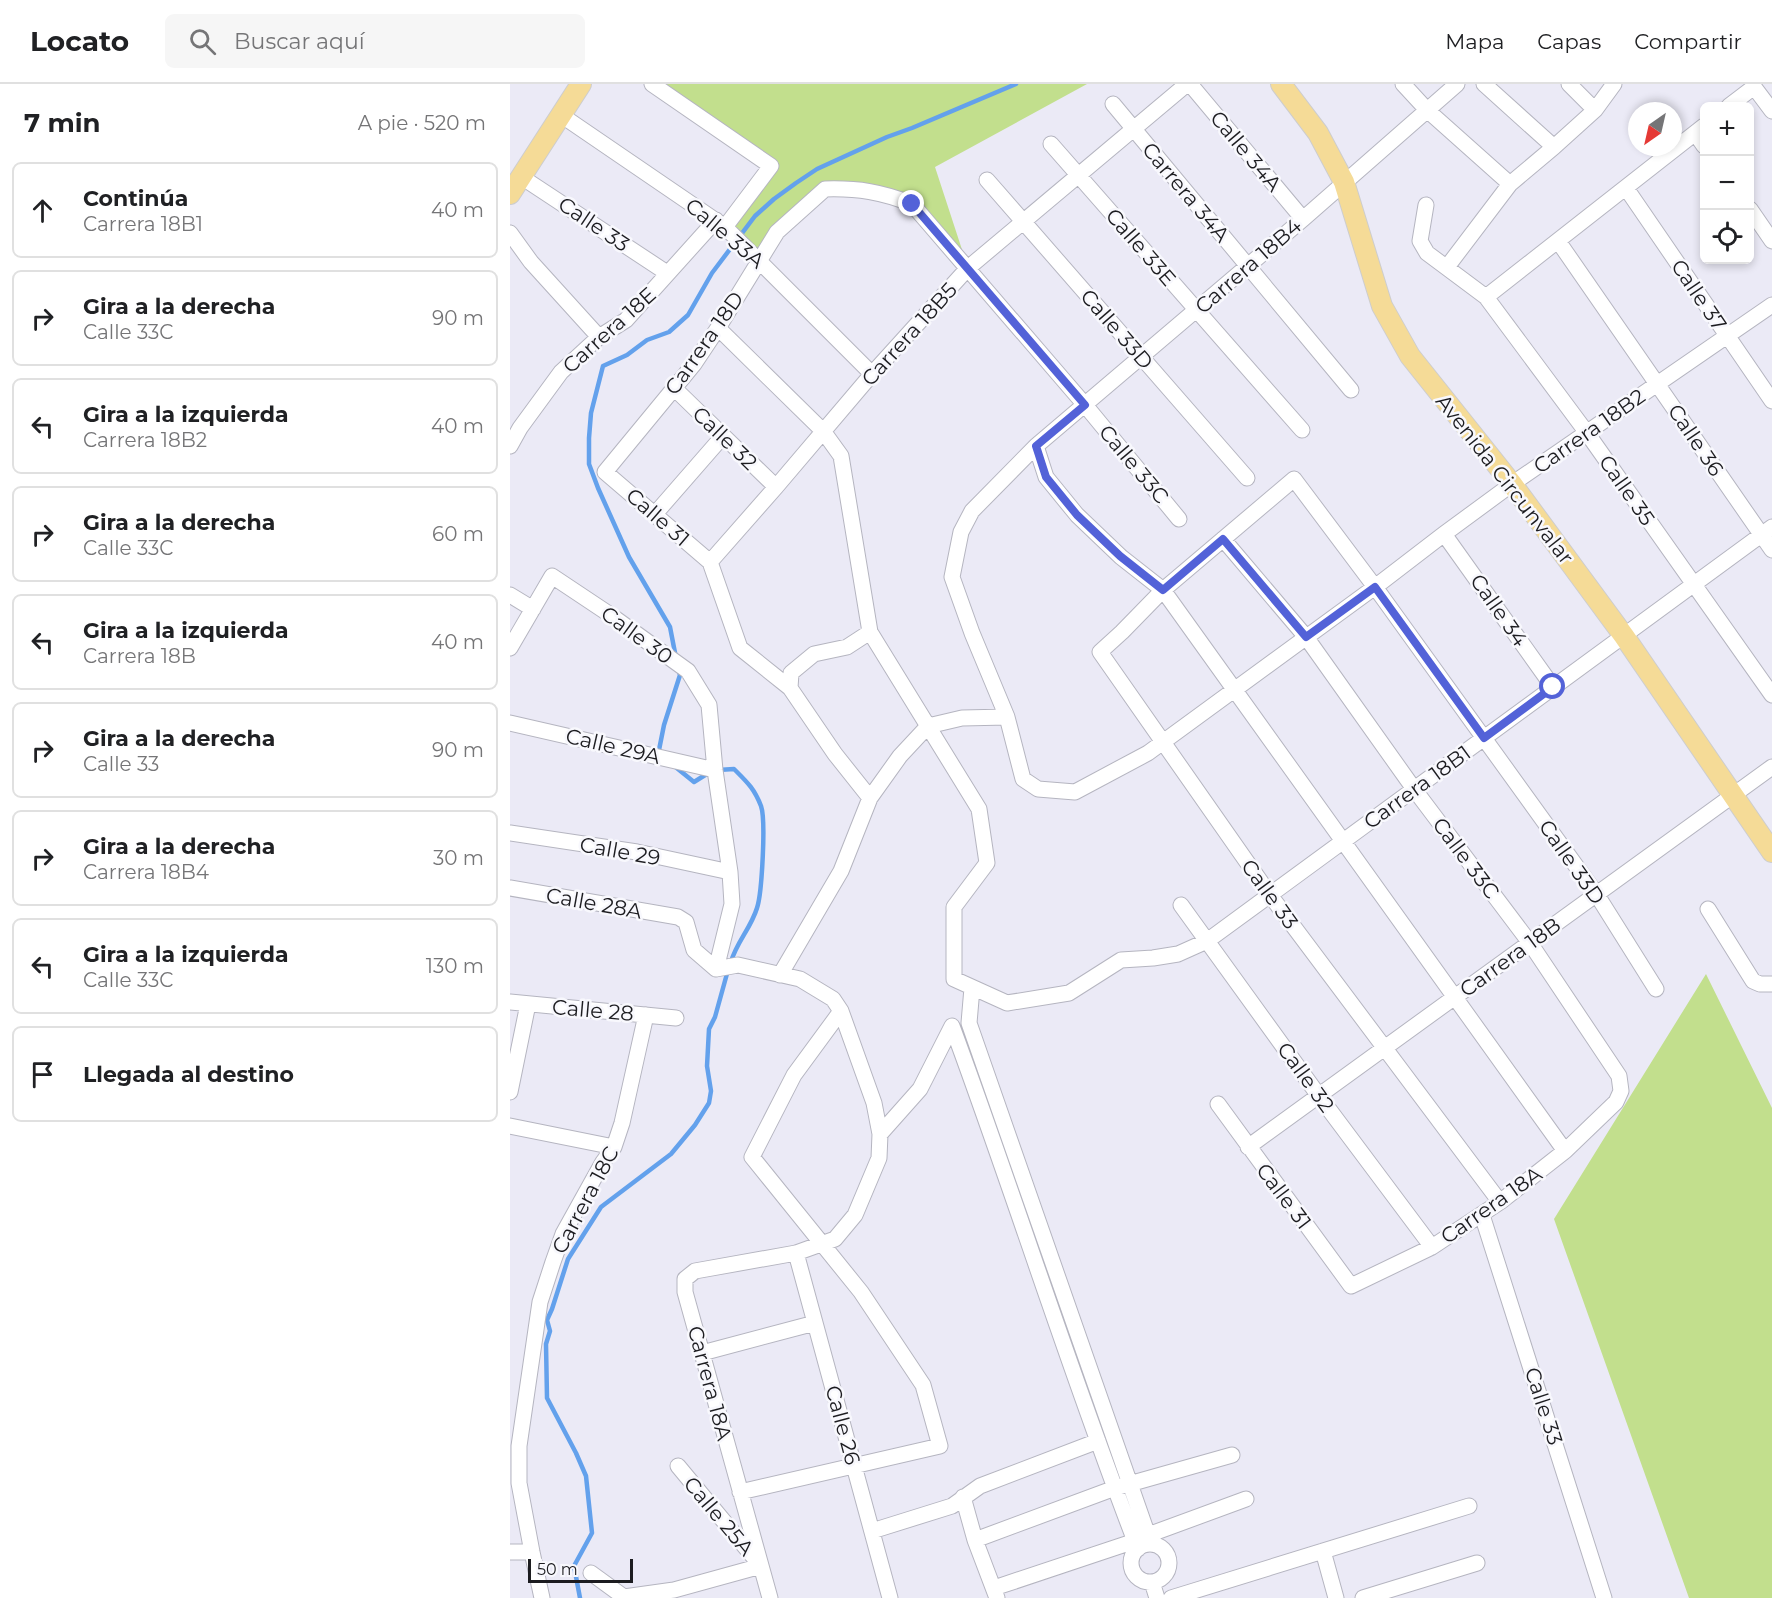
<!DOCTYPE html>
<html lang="es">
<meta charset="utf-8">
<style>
:root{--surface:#fff;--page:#f6f6f6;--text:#202124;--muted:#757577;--line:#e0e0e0}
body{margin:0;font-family:Montserrat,sans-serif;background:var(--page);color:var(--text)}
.controls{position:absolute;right:18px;top:18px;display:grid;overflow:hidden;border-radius:9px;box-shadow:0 3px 9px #0003}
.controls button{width:54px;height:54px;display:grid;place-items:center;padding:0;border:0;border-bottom:2px solid var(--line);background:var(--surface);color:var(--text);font:30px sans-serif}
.compass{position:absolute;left:1118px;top:18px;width:54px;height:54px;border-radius:50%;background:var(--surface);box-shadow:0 3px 9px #0003;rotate:214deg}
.scale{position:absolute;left:18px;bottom:15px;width:105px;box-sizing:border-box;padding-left:6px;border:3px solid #1c1c20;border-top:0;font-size:16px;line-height:21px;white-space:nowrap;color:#1c1c20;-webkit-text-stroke:4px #f8f8fd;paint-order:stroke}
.stop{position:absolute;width:18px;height:18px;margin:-14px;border:4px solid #5362d8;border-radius:50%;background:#fff}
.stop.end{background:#5362d8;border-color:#fff;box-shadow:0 2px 6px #0008}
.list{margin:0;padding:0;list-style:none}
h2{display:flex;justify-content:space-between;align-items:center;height:78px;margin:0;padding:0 24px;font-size:26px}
h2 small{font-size:20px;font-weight:400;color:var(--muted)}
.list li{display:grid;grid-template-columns:39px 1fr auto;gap:18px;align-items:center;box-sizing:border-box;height:96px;margin:0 12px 12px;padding:0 12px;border:2px solid var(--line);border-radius:9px}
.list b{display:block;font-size:22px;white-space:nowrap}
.list p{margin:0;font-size:20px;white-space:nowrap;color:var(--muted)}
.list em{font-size:20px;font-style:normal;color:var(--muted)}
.icon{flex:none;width:33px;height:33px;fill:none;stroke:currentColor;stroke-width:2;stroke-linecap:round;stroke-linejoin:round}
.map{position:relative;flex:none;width:1262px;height:1514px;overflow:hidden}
header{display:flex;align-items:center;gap:36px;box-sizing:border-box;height:84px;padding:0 30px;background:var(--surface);border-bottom:2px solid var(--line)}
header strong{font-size:28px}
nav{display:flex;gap:33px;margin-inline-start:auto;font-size:21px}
.search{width:420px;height:54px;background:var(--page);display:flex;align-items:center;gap:15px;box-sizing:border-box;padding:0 21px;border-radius:9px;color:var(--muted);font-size:22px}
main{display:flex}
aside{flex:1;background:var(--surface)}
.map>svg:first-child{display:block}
.green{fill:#c2df8d}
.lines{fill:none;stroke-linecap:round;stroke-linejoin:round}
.stream{stroke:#63a1ec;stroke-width:4.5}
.minor-casing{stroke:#b5b5c0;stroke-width:17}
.major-casing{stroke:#cdcdce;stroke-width:22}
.minor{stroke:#fff;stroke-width:15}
.major{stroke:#f5db97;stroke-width:20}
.route{stroke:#5362d8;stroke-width:8}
.labels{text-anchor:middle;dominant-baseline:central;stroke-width:5;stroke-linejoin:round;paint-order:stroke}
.street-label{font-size:21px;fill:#1c1c20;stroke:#f8f8fd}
</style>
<header>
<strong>Locato</strong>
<div class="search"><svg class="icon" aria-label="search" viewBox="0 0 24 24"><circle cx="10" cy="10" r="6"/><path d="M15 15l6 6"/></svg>Buscar aquí</div>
<nav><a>Mapa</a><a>Capas</a><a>Compartir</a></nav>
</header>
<main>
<aside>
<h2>7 min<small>A pie · 520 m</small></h2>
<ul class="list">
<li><svg class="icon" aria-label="ahead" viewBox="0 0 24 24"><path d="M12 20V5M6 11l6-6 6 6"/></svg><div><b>Continúa</b><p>Carrera 18B1</p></div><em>40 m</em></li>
<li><svg class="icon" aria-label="right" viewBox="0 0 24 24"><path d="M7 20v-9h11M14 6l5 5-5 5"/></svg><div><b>Gira a la derecha</b><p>Calle 33C</p></div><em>90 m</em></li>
<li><svg class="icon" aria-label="left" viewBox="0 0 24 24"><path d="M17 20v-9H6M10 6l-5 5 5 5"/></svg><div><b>Gira a la izquierda</b><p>Carrera 18B2</p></div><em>40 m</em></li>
<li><svg class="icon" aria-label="right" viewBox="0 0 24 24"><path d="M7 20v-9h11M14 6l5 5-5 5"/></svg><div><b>Gira a la derecha</b><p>Calle 33C</p></div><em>60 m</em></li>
<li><svg class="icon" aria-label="left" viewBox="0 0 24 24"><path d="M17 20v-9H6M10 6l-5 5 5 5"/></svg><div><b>Gira a la izquierda</b><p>Carrera 18B</p></div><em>40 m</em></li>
<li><svg class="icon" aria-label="right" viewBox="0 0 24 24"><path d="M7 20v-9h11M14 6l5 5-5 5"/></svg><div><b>Gira a la derecha</b><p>Calle 33</p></div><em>90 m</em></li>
<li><svg class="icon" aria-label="right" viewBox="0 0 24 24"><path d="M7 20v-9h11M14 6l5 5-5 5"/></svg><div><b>Gira a la derecha</b><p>Carrera 18B4</p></div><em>30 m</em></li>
<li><svg class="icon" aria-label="left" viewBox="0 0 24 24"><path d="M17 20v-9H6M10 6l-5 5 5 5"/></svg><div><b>Gira a la izquierda</b><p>Calle 33C</p></div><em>130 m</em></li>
<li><svg class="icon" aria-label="arrive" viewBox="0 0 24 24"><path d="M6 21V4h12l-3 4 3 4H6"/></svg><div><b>Llegada al destino</b></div></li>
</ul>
</aside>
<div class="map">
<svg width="1262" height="1514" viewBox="0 0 1262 1514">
<rect width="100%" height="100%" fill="#ebeaf6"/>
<!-- green -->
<path class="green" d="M 142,0 L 577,0 L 425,83 L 458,184 L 402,120 L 315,105 L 249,176 L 215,143 L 261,82 Z
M 1196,890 L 1262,1024 L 1262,1514 L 1179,1514 L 1044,1135 Z"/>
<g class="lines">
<!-- stream -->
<path class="stream" d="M 166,574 L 160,543 L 119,473 L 88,404 L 79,380 L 79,354 L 81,329 L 93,282 L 117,271 L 137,256 L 159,248 L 178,231 L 202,189 L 245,132 L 264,115 L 286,99 L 307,85 L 377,53 L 402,44 L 506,0
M 151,668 L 149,666 L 154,641 L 170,591 L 168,585
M 163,681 L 184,698 L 200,688
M 208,686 L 224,685 C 237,698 244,704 251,722 C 256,736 252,809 247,824 C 241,844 226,859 221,878
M 70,1514 L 64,1482 L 82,1449 L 76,1392 L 66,1369 L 37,1314 L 36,1260 L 40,1247 L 37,1236 L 42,1225 L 58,1175 L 91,1123 L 161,1070 L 185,1041 L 199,1019 L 201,1007 L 197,982 L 199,945 L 205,933 L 218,886"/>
<!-- minor casing -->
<g class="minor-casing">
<path id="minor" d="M 142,0 L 261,82 L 215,143
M 680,0 L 793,135
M 893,0 L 917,26 L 1000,100
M 974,0 L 1044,63
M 1059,0 L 1085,26
M 603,20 L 841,306
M 1219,22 L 1244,3 L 1262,27
M 51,31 L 215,143 L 362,290
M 1185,49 L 1194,62
M 541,60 L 792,346
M 10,92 L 157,189
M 477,96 L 737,394
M 1116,104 L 1262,317
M 916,121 L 910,157 L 917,169 L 976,213 L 1077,349 L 1262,611
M 1240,125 L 1262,157
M 0,149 L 21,178 L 89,253
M 1048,157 L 1262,466
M 937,183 L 1000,100 L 1044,63 L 1085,26 L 1104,0
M 976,213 L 1194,42
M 208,244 L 313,347 L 331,372 L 360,548 L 469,725 L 477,779 L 444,823 L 444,895 L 497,919 L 559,909 L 611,876 L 643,874 L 668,870 L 697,857 L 1262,443
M 164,304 L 266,403
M 0,362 L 10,344 L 51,288 L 89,253 L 116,236 L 206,136
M 526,362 L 536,393 L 567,431 L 611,473 L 653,506 L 1055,1067
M 145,430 L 213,352
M 934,450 L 1043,603
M 200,478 L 266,403 L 362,290 L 458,184 L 677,0
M 0,511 L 23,525
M 0,564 L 42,492 L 99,530 L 178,587 L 199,621 L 205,686 L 220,788 L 222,820 L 206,885
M 280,604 L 230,564 L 200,478 L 95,388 L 184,280 L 208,244 L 267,148 L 315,105 C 348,104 372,108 402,120 L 575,321 L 669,435
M 497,633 L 462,549 L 442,493 L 451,448 L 462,427 L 526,362 L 793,135 L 947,0
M 0,639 L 205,686
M 360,714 L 325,670 L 280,604 L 281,589 L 304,570 L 337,563 L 360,548
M 0,749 L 127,768 L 220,788
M 0,804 L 168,833 L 176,838 L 184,866 L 206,885 L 228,881 L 290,895 L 323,915 L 331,927 L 364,1019 L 370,1050 L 369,1074 L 345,1131 L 325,1155 L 286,1169 L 185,1187 L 175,1195 L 175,1208 L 260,1514
M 671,821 L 809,1012 L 922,1163
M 1198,825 L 1243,897 L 1250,900 L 1262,900
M 270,891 L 331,787 L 360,714 L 390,672 L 418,642 L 452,634 L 497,633 L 513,695 L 528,705 L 565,708 L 638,669 L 653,658 L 865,503 L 934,450 L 1002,400 L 1262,221
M 462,904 L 459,939 L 641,1460
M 0,918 L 166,934
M 0,1008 L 18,920
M 708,1020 L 841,1202 L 922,1163 L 990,1118 L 1055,1067 L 1106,1018 L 1111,1007 L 1109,992 L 1020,859 L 904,705 L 796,553 L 713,455
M 0,1042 L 104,1063
M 370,1050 L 410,1005 L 442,942 C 506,1115 561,1292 628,1465
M 738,1063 L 1262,683
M 990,1118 L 760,811 L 590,568 L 612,548 L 653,506 L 784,395 L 865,503 L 1087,811 L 1146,905
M 972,1131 L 1094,1514
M 286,1169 L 380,1514
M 192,1269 L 305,1239
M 230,1408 L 430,1362 L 413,1301 L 351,1208 L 242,1073 L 284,991 L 331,927
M 453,1413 L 465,1456 L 487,1514
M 362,1447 L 442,1422 L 470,1402 L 588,1357
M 638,1451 L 736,1415
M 465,1456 L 605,1404 L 722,1371
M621 1479a19 19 0 1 1 38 0a19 19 0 1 1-38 0Z
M 813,1467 L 826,1514
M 0,1468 L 22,1468
M 81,1489 L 114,1513 L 164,1506 L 251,1482 L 168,1382
M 642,1498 L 647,1514
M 484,1504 L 625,1457
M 32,1514 L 22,1468 L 9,1399 L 9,1362 L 30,1218 L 43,1178 L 53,1150 L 93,1078 L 104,1063 L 112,1039 L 136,931
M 661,1514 L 959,1422
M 853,1514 L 967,1479"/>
</g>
<!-- major casing -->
<g class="major-casing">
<path id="major" d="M 771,0 L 808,49 L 834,98 L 872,222 L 900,272 L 1002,400 L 1114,552 L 1262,768
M 0,110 L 71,0"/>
</g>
<!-- minor -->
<use href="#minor" class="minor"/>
<!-- major -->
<use href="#major" class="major"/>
</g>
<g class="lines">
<!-- route -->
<path class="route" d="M 402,120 L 575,321 L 526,362 L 536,393 L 567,431 L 610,472 L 653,506 L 713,455 L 796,553 L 865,503 L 974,654 L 1043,603"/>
</g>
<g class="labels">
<!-- street labels -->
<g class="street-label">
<text transform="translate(736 67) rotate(50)">Calle 34A</text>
<text transform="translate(676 108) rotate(50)">Carrera 34A</text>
<text transform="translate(84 140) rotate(34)">Calle 33</text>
<text transform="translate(215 149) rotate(40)">Calle 33A</text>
<text transform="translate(631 163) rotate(49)">Calle 33E</text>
<text transform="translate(738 182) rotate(-41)">Carrera 18B4</text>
<text transform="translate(1189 211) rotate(56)">Calle 37</text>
<text transform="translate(607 245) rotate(49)">Calle 33D</text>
<text transform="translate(99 246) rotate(-42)">Carrera 18E</text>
<text transform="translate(399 250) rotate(-48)">Carrera 18B5</text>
<text transform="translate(194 259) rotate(-55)">Carrera 18D</text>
<text transform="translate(1079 347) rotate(-35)">Carrera 18B2</text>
<text transform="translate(215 354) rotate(44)">Calle 32</text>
<text transform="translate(1186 356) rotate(56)">Calle 36</text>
<text transform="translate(624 380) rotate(50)">Calle 33C</text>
<text transform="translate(995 395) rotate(52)">Avenida Circunvalar</text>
<text transform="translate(1117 406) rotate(55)">Calle 35</text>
<text transform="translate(148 433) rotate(41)">Calle 31</text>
<text transform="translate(989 526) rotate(55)">Calle 34</text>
<text transform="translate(127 551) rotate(36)">Calle 30</text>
<text transform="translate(103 662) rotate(13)">Calle 29A</text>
<text transform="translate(907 703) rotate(-36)">Carrera 18B1</text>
<text transform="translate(110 767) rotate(10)">Calle 29</text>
<text transform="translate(956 774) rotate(53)">Calle 33C</text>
<text transform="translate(1062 778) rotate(55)">Calle 33D</text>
<text transform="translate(760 810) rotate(54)">Calle 33</text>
<text transform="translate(84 819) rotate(10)">Calle 28A</text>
<text transform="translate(1000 873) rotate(-36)">Carrera 18B</text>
<text transform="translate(83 926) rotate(5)">Calle 28</text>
<text transform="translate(796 993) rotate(54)">Calle 32</text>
<text transform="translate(774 1112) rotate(53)">Calle 31</text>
<text transform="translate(75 1116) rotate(-62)">Carrera 18C</text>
<text transform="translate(981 1121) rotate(-35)">Carrera 18A</text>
<text transform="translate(200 1299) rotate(75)">Carrera 18A</text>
<text transform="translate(1034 1322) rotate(72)">Calle 33</text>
<text transform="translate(333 1341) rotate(75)">Calle 26</text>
<text transform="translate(209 1432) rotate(50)">Calle 25A</text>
</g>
</g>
</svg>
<div class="controls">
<button>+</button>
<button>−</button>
<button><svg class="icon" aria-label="locate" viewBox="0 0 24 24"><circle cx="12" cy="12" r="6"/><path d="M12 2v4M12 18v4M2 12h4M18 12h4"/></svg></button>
</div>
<svg class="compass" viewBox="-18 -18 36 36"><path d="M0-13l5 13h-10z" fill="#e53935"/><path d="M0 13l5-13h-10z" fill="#757577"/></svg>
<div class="scale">50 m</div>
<div class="stop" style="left:1043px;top:603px"></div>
<div class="stop end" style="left:402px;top:120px"></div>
</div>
</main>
